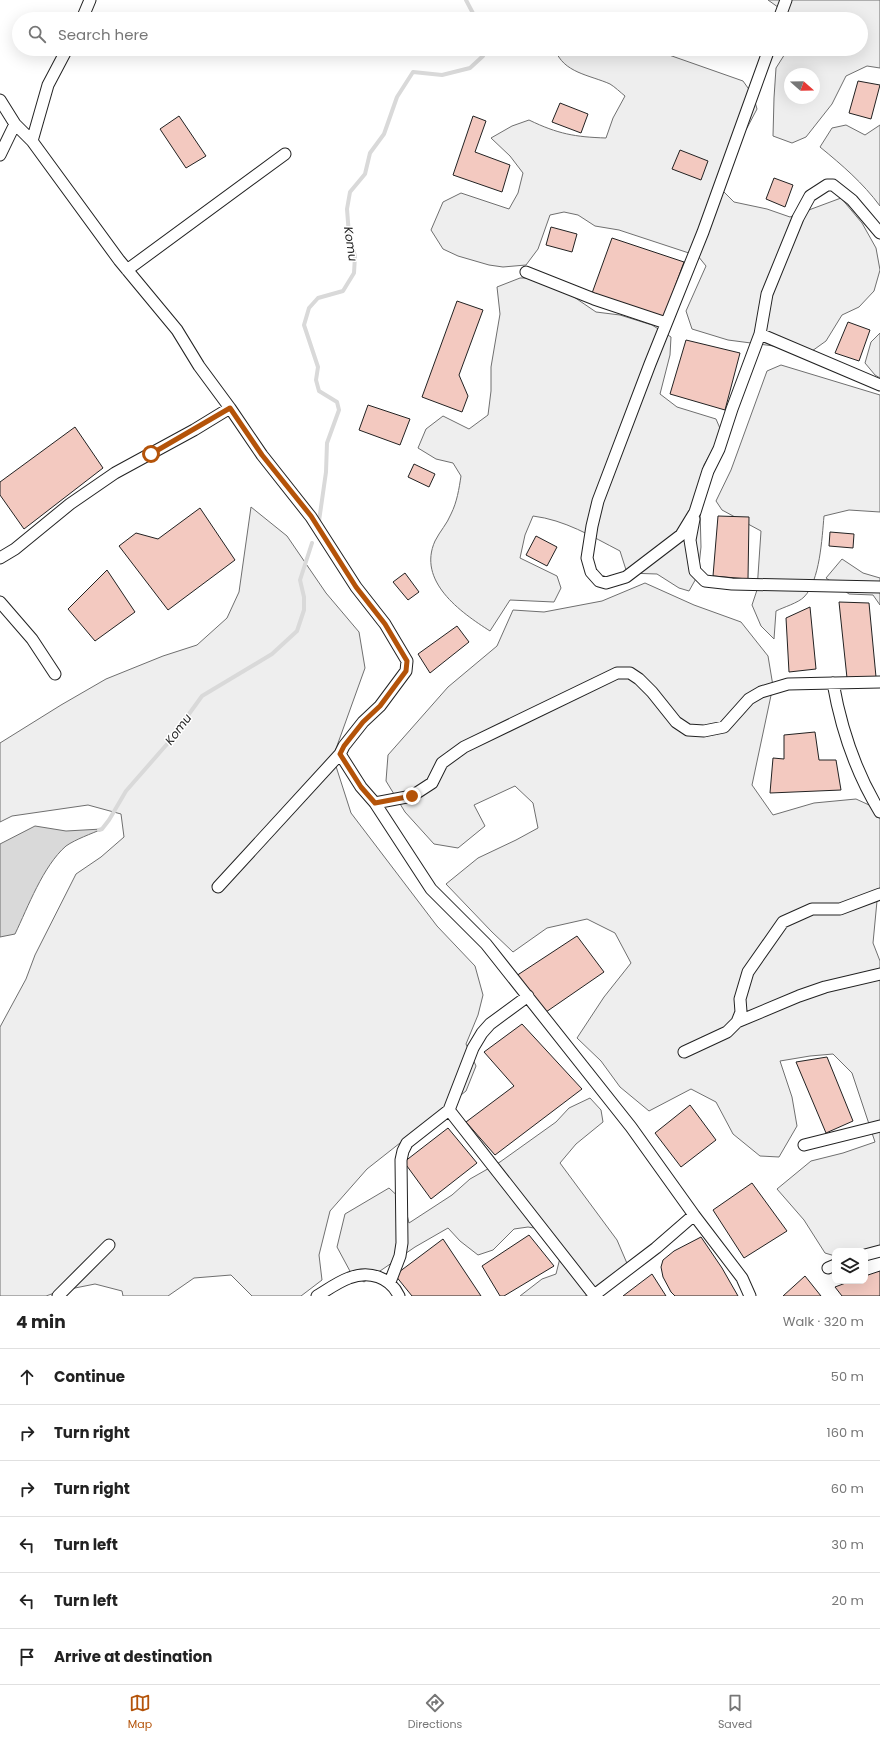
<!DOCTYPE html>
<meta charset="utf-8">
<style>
:root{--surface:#fff;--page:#f2f2f2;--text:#222;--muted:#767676;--line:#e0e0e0;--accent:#b45309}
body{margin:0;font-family:Poppins,sans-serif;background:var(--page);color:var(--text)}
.controls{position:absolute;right:12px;bottom:12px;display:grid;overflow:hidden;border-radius:8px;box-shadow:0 4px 16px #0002}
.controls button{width:36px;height:36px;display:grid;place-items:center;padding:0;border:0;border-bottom:1px solid var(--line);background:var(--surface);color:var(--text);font:20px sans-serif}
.compass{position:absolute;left:784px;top:68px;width:36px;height:36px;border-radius:50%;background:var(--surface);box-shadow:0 4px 16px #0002;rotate:110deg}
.stop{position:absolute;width:12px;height:12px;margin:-9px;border:3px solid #b45309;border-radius:50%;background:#fff}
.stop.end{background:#b45309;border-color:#fff;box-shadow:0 1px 4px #0008}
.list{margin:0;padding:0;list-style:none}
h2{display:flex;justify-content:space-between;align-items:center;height:52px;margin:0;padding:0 16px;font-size:17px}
h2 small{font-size:13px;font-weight:400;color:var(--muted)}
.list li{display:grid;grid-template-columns:26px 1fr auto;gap:12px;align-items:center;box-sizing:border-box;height:56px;padding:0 16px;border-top:1px solid var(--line)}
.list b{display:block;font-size:15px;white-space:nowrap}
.list em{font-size:13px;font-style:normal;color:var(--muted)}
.icon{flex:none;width:22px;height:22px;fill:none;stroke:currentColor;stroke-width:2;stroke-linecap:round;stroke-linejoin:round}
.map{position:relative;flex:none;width:880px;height:1296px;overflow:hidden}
.search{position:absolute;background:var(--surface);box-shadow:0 4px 16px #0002;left:12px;right:12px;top:12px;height:44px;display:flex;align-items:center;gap:10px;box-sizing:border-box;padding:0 14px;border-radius:22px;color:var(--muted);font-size:15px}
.sheet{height:388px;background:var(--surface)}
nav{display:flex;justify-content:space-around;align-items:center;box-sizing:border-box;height:56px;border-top:1px solid var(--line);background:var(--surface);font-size:11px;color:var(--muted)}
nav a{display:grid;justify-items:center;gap:2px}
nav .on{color:var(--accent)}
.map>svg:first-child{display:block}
.green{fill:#eee;stroke:#6f6f6f;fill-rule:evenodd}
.water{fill:#d9d9d9;stroke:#6f6f6f}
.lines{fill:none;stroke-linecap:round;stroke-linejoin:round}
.stream{stroke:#d9d9d9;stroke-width:4}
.building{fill:#f3c9c0;stroke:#222}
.street-casing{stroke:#222;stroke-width:13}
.street{stroke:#fff;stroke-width:11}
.route{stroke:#b45309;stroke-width:5}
.labels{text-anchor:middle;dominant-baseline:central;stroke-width:3;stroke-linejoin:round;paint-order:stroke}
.water-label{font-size:12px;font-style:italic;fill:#222;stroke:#fff}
</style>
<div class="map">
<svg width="880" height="1296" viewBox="0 0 880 1296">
<rect width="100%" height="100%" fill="#fff"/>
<!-- green -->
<path class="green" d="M 768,0 L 880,0 L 880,68 L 867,66 L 846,76 L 832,104 L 806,137 L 792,143 L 773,136 L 774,98 L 776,68 L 788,49 L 861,49 L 861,19 L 789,19 L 789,15 ZM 790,74 L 814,74 L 814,98 L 790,98 Z
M 555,49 L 652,49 L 743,81 L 753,95 L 757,109 L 747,128 L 740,137 L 723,191 L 734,202 L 767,209 L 790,217 L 841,198 L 862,223 L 876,248 L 880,270 L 874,291 L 859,307 L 842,315 L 826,341 L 812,351 L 728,340 L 692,329 L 686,311 L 706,266 L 698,256 L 619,230 L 595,226 L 578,215 L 564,212 L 550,215 L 538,249 L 526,265 L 503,267 L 489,265 L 458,256 L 443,249 L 431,230 L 443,202 L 461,193 L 509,209 L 518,193 L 523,173 L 510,156 L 491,138 L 512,126 L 529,120 C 558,134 575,137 606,138 L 613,118 L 625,96 C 620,92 615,87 610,84 C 590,75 563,73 555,49 Z
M 846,125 L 865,135 L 880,125 L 880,206 C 863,183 842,165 820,147 L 832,128 Z
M 520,278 L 536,278 L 574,297 L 596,312 L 620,315 L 652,325 L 671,337 L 670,355 L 660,394 L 677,407 L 716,419 L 722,433 L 704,465 L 700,510 L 701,547 L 698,575 L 689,591 L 679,588 L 657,574 L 627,573 L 620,551 C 591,536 565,520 533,516 L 525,535 L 520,558 L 557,576 L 561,588 L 554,602 L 510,600 L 490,631 C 460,612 417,581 435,541 C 440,531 447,524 451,514 C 457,502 459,489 461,476 L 453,463 L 436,459 L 418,448 L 426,429 L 443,416 L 469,429 L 488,415 L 491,391 L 491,367 L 500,314 L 497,287 Z
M 880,333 L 880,378 L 875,375 L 865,363 L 871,342 Z
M 781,365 L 880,395 L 880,512 L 849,510 L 824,516 C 822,538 820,581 804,597 C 798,603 784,607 776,611 L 774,639 L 761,626 L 752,605 L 757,590 L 761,531 L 722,510 L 716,501 L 731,470 L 767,371 Z
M 251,507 L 287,536 L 326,593 L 359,632 L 365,668 L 333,757 L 351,813 L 437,926 L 475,966 L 483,995 L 478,1015 L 466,1044 L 476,1066 L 466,1091 L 367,1169 L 330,1211 L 319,1255 L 322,1280 L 301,1296 L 252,1296 L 231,1275 L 194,1278 L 168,1296 L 123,1296 L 122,1291 L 95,1284 L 60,1291 L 46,1296 L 0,1296 L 0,1027 L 26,979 L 35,955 L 76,874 L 101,857 L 124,837 L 121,814 L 88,805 L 12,816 L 0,822 L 0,743 L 61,705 L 106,679 L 163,656 L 197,645 L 227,618 L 239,592 Z
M 842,559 L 863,573 L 880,578 L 880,605 L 873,595 L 849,594 L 826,578 Z
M 645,583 L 694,605 L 741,622 L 768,656 L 773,686 L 752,785 L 773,815 L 814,803 L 856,799 L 880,810 L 880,894 L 877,901 L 873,943 L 880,961 L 880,1250 L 835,1251 L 835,1256 L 825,1253 L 804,1220 L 777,1189 L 811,1161 L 843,1153 L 875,1142 L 852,1073 L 833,1054 L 810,1056 L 780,1061 L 792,1097 L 797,1126 L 779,1157 L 760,1156 L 733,1134 L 716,1102 L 691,1089 L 649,1111 L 620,1087 L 601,1061 L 577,1038 L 604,997 L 631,963 L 615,933 L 587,919 L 547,928 L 513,952 L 492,932 L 446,884 L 478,858 L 516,840 L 538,828 L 533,803 L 515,786 L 474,805 L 485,826 L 458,848 L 434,844 L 405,812 L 386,781 L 388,755 L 448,687 L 497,646 L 513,610 L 544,612 L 602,601 Z
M 590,1098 L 601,1110 L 603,1122 L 576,1144 L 560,1163 L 617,1240 L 629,1268 L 606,1281 L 585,1296 L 520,1296 L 542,1279 L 556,1274 L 560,1258 L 546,1230 L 528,1227 L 514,1229 L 493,1250 L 478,1255 L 460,1241 L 448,1228 L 415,1247 L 364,1282 L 351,1273 L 337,1247 L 345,1214 L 389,1188 L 404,1202 L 409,1223 L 452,1195 L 470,1179 L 500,1162 L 556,1122 L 569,1108 Z"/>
<!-- water -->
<path class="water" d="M 35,826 L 66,831 L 102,829 C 91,834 76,839 66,846 C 43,866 28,907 15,934 L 0,937 L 0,844 Z"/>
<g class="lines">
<!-- stream -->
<path class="stream" d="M 466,0 L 476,19
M 319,521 L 326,472 L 327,443 L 339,410 L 337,402 L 319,391 L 316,380 L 318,367 L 304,325 L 309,308 L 318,298 L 343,291 L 354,273 L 355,256 L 349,235 L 347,209 L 350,192 L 365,174 L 370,153 L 384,134 L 397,97 L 413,72 L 442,75 L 470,68 L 483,56 L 483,49
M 99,830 L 102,829 L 109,820 L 126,791 L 168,743 L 202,696 L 272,654 L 297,631 L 304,610 L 304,597 L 300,580 L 312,543"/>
</g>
<!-- building -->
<path class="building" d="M 858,81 L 880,85 L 871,119 L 849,113 Z
M 560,103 L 588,114 L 581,133 L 552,122 Z
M 179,116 L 206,156 L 186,168 L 160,129 Z
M 473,116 L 486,121 L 475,152 L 510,165 L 502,192 L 453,175 Z
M 680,150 L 708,161 L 701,180 L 672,169 Z
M 774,178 L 793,185 L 785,207 L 766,199 Z
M 551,227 L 577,234 L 572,252 L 546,245 Z
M 612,238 L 684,262 L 663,319 L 591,296 Z
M 457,301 L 483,310 L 459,375 L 468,396 L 462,412 L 422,397 Z
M 848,322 L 870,330 L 859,361 L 835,353 Z
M 686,340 L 740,353 L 725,410 L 670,394 Z
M 368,405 L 410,419 L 400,445 L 359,430 Z
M 75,427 L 103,468 L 24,529 L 0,495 L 0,482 Z
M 414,464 L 435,474 L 429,487 L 408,477 Z
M 200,508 L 235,560 L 168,610 L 119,546 L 136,533 L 158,539 Z
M 718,516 L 749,517 L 748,579 L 713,576 Z
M 830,532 L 854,534 L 853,548 L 829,546 Z
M 536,536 L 557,547 L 547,566 L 526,555 Z
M 107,570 L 135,612 L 95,641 L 68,609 Z
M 405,573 L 419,592 L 408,600 L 393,582 Z
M 839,602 L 869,603 L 876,677 L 847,678 Z
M 810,607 L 816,669 L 789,672 L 786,618 Z
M 457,626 L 469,642 L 430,673 L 418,654 Z
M 815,732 L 819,760 L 836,760 L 841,790 L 770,793 L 773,758 L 784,759 L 784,735 Z
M 577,936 L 604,972 L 546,1012 L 516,976 Z
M 522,1024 L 582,1089 L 495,1155 L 466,1122 L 514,1086 L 484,1052 Z
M 827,1057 L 853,1121 L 826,1133 L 796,1062 Z
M 690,1105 L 716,1140 L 681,1167 L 655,1133 Z
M 448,1128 L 477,1163 L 431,1199 L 404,1162 Z
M 752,1183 L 787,1231 L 744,1258 L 713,1210 Z
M 529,1235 L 554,1266 L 504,1296 L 500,1296 L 482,1266 Z
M 701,1237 L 722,1268 L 738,1296 L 675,1296 L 671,1292 L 663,1277 L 661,1267 L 663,1260 L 674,1251 Z
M 443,1239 L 481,1296 L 412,1296 L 395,1275 Z
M 880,1271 L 880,1296 L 842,1296 L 835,1287 L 851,1281 L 865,1281 L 865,1276 Z
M 652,1274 L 666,1296 L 623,1296 Z
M 805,1276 L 821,1296 L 783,1296 Z"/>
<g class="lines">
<!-- street casing -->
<g class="street-casing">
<path id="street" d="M 82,19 L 90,0
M 779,19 L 786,0
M 769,49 L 703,232 L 650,364 L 598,501 L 592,526 L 587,558 L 591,572 L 599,581 L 606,583 L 626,577 L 681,535 L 695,512 L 708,471 L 719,449 L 732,409 L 760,334 L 767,294 L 798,218 L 810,196 L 827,185 L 833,185 L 852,200 L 880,233
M 0,100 L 15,124 L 32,141 L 119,260 L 177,330 L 199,366 L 230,408 L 262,455 L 311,517 L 356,587 L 385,624 L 407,661 L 406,671 L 380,706 L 363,722 L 344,746 L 340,754 L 361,787 L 375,803 L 431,889 L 486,944 L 631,1127 L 694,1215 L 742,1278 L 750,1296
M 32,141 L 48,85 L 67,49
M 0,155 L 15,124
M 127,270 L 285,154
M 526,272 L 594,299 L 666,323
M 760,334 L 880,385
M 694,519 L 690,540 L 695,571 L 705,581 L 732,584 L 880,587
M 0,558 L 15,549 L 70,504 L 115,473 L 194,430 L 230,408
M 0,602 L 32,639 L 55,674
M 833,683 C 841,728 856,773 880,812
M 375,803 L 412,796 L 432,783 L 442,763 L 464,747 L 617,673 L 630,673 L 639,679 L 652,692 L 676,722 L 688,730 L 704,731 L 724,727 L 749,699 L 761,692 L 788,684 L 880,682
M 218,887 L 340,754
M 737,1022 L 799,996 L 825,987 L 880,974
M 684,1052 L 727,1032 L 737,1022 L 741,1012 L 740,999 L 748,972 L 783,922 L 812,909 L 840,909 L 880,894
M 449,1110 L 594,1295
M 804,1145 L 880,1126
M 865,1255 L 880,1251
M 828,1268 L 835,1265
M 390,1282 L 400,1256 L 402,1243 L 401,1160 L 403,1151 L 407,1143 L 449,1110 L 473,1048 L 482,1033 L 490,1024 L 528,996
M 58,1296 L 109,1245
M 317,1296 C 327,1290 338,1282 349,1278 C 369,1270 390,1277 399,1296
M 593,1296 L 656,1248 L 694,1215"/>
</g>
<!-- street -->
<use href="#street" class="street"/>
</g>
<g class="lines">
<!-- route -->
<path class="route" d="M 151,454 L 230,408 L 262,455 L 311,516 L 356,587 L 385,624 L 407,661 L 406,671 L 380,706 L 363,722 L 344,746 L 340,754 L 361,787 L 375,803 L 412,796"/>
</g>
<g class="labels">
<!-- water labels -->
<g class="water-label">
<text transform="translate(351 244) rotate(82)">Komu</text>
<text transform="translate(178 729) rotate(-53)">Komu</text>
</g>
</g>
</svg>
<div class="controls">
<button><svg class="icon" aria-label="layers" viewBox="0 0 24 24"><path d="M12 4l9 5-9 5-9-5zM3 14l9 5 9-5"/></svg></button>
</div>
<svg class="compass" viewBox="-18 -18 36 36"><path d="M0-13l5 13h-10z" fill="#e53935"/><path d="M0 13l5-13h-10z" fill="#767676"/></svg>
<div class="stop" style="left:151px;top:454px"></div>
<div class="stop end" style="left:412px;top:796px"></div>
<div class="search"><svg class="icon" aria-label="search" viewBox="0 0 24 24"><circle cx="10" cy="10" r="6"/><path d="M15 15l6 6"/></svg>Search here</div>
</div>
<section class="sheet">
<h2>4 min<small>Walk · 320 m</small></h2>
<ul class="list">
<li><svg class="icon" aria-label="ahead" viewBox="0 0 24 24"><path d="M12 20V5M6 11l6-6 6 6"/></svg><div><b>Continue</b></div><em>50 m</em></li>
<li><svg class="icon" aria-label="right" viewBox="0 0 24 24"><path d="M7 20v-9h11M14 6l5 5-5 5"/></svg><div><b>Turn right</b></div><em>160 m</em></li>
<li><svg class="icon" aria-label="right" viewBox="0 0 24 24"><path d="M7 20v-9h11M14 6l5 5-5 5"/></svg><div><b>Turn right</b></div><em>60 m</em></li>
<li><svg class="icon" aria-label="left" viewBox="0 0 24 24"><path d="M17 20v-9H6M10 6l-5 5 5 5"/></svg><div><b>Turn left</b></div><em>30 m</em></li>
<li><svg class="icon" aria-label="left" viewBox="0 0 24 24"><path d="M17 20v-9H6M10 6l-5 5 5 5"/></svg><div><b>Turn left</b></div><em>20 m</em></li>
<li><svg class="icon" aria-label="arrive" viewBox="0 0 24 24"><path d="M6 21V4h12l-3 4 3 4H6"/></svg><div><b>Arrive at destination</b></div></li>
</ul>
</section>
<nav>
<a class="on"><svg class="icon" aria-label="map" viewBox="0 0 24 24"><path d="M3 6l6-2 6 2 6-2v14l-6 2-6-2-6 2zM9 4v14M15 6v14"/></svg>Map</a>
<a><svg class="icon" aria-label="directions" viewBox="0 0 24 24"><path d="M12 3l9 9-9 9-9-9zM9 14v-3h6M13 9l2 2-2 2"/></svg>Directions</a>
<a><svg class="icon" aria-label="saved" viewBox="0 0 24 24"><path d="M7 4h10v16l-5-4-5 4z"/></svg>Saved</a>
</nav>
